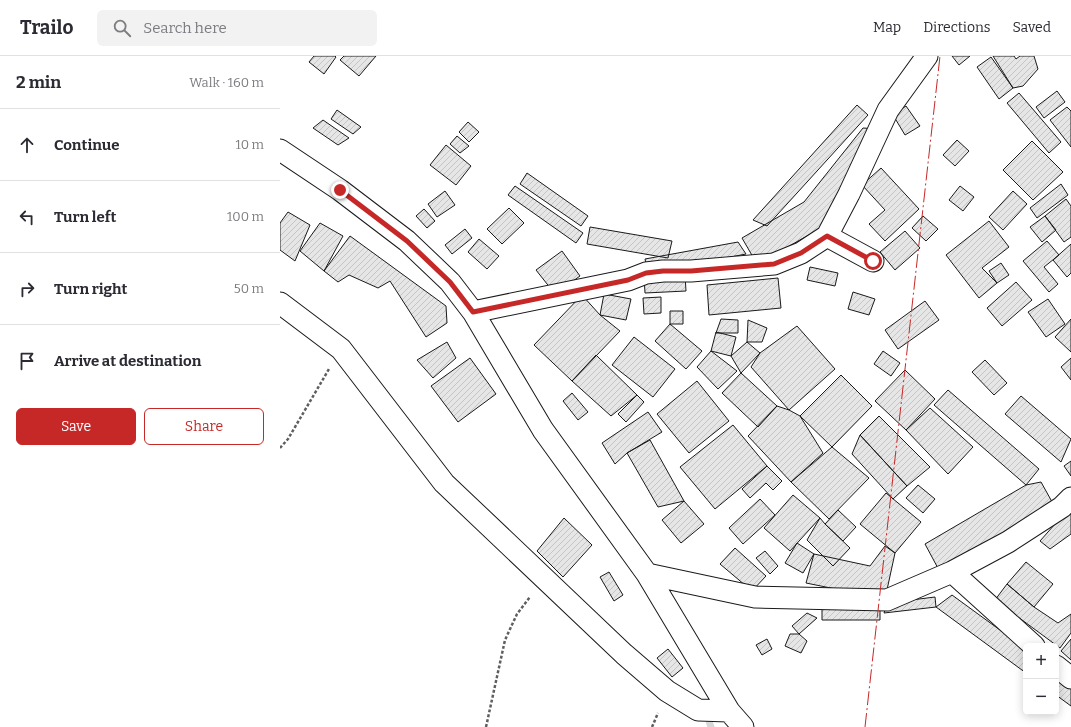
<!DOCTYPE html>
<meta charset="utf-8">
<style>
:root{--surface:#fff;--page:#f2f2f3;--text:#2b2b33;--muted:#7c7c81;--line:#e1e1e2;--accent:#c62828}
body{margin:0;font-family:Bitter,serif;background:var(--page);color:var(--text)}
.controls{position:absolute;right:12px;bottom:12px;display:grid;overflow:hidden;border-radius:6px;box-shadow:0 2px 10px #0003}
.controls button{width:36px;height:36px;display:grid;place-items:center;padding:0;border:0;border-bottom:1px solid var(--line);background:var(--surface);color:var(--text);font:20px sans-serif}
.stop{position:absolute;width:12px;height:12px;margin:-9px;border:3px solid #c62828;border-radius:50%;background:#fff}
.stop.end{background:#c62828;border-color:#fff;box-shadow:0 1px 4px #0008}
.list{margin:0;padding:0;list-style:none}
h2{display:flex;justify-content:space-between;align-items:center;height:52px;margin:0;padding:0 16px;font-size:17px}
h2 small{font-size:13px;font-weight:400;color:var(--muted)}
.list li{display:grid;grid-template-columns:26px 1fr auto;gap:12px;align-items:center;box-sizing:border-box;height:72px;padding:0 16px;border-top:1px solid var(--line)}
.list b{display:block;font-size:15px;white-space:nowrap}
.list em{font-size:13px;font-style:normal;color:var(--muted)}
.actions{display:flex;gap:8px;padding:12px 16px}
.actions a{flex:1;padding:9px 0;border:1px solid var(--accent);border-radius:6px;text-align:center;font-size:14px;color:var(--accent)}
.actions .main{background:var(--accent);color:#fff}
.icon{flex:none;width:22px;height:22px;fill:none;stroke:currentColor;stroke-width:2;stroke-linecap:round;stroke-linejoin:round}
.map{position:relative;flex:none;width:791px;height:671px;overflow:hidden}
header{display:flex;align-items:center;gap:24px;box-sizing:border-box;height:56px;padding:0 20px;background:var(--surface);border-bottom:1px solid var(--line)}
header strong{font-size:19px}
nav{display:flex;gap:22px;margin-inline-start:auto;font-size:14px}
.search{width:280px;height:36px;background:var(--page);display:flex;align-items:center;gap:10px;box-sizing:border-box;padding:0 14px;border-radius:6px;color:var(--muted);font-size:15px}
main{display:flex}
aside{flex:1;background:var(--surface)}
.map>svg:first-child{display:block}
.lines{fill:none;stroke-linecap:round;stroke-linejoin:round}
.stream{stroke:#d7d7d7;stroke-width:7}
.building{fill:url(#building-hatch);stroke:#1a1a1a}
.street-casing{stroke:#1a1a1a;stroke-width:23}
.path{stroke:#5f5f5f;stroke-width:2.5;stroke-dasharray:3 2;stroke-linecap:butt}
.street{stroke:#fff;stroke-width:21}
.power{stroke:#c62828;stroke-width:1;stroke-dasharray:14 3 2 3;stroke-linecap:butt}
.route{stroke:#c62828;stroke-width:5}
</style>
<header>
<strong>Trailo</strong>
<div class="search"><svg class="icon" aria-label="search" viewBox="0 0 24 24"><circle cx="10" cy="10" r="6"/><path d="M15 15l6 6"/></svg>Search here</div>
<nav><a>Map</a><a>Directions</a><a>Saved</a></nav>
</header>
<main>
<aside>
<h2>2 min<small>Walk · 160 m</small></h2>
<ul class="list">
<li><svg class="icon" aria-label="ahead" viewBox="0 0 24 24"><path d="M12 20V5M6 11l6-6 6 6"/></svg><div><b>Continue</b></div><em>10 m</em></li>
<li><svg class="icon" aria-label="left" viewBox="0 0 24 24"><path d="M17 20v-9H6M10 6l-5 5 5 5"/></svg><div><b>Turn left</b></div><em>100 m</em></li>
<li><svg class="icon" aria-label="right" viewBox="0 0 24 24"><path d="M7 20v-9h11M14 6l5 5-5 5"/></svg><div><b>Turn right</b></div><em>50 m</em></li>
<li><svg class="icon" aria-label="arrive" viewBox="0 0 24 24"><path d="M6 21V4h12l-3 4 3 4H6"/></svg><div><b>Arrive at destination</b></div></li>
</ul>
<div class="actions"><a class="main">Save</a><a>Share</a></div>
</aside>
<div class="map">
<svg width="791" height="671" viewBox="0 0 791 671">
<defs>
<pattern id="building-hatch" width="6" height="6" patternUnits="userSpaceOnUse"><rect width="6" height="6" fill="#e6e6e6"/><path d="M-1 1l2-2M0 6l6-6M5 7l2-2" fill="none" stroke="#c5c5c5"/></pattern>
</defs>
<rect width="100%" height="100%" fill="#fff"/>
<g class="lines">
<!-- stream -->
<path class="stream" d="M 429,665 L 431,671"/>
</g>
<!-- building -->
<path class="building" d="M 34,0 L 55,0 L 56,1 L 44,18 L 29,6 Z
M 64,0 L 96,0 L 79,20 L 60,4 Z
M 672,0 L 690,0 L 679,9 Z
M 713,0 L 734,0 L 736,3 L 740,0 L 754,0 L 758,13 L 743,30 L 733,32 Z
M 711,1 L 733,32 L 719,43 L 697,11 Z
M 777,35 L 785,46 L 764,62 L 756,51 Z
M 739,37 L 781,86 L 769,97 L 727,47 Z
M 577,49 L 588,59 L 487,170 L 473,164 Z
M 626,50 L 640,70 L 625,79 L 613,59 Z
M 787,51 L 791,55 L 791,91 L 770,64 Z
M 57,54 L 81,71 L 73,78 L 51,63 Z
M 43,64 L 69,82 L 58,89 L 33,72 Z
M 188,66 L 199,76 L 189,86 L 179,76 Z
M 583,72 L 597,73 L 545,170 L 477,208 L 462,182 L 524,146 Z
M 177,80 L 189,90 L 180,97 L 170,88 Z
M 677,84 L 689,95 L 675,110 L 663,99 Z
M 752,85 L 783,116 L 753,144 L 723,114 Z
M 166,89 L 191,110 L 176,129 L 150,109 Z
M 601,112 L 639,153 L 605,185 L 589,168 L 605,154 L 582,129 Z
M 247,117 L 308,160 L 301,170 L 240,128 Z
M 781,128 L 788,139 L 757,162 L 750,152 Z
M 235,130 L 303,177 L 296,187 L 228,139 Z
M 680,130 L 694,141 L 683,155 L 669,144 Z
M 165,135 L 175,149 L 157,161 L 148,148 Z
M 733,135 L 747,148 L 723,174 L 709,161 Z
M 786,143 L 791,150 L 791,181 L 784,186 L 765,160 Z
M 229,152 L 244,167 L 222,188 L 207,173 Z
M 144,153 L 155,165 L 147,172 L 136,160 Z
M 8,156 L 30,169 L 15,205 L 0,194 L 0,167 Z
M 643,160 L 658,173 L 646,185 L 632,172 Z
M 765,160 L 776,174 L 762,186 L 750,171 Z
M 709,165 L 729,191 L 702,212 L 717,227 L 699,242 L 666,199 Z
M 40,167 L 63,180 L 44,215 L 20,195 Z
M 310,171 L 392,185 L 388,202 L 307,188 Z
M 185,173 L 192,182 L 172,198 L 165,189 Z
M 625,175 L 640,192 L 615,214 L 600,196 Z
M 70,180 L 166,250 L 167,267 L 146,281 L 110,225 L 98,232 L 69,219 L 58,226 L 44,215 Z
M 199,183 L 219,200 L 207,213 L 188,196 Z
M 767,185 L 779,199 L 764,211 L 778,228 L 769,236 L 743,205 Z
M 458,186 L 466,198 L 368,217 L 365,203 Z
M 791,188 L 791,217 L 787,221 L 773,204 Z
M 282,195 L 300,220 L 275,238 L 256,214 Z
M 721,207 L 729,219 L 717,227 L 709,215 Z
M 530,211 L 558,217 L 555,230 L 527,224 Z
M 405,219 L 406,235 L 365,237 L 364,220 Z
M 498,222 L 501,252 L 429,259 L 427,229 Z
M 736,226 L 752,244 L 722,270 L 707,252 Z
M 573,236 L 595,243 L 589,259 L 568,253 Z
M 324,238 L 351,243 L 346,264 L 320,259 Z
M 302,239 L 320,259 L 340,275 L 292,325 L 254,289 Z
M 381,241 L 381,257 L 364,258 L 363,242 Z
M 768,243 L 785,268 L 766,281 L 748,256 Z
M 645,245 L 659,264 L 618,293 L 605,274 Z
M 390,255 L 403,255 L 403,268 L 390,268 Z
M 441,263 L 458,264 L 458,277 L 436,277 Z
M 791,263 L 791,296 L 775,281 Z
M 468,264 L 487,272 L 482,286 L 467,286 Z
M 390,268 L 422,295 L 406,313 L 375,285 Z
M 517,270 L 555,313 L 509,354 L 471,311 L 480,297 Z
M 436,276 L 456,281 L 451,300 L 431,295 Z
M 354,281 L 395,313 L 373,341 L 332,309 Z
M 167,286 L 176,302 L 153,322 L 137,304 Z
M 467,286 L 480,297 L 461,317 L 451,300 Z
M 431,295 L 457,315 L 438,333 L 417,311 Z
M 603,295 L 620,307 L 611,320 L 594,308 Z
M 316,299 L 357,339 L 331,360 L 292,325 Z
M 190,302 L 216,338 L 178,366 L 151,330 Z
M 791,302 L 791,324 L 781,311 Z
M 705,304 L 727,327 L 714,339 L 692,316 Z
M 625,314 L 655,343 L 626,374 L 595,345 Z
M 461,317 L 497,350 L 478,371 L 442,337 Z
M 561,319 L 592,350 L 552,391 L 520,360 Z
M 417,325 L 449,365 L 409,397 L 377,358 Z
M 668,334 L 759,413 L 746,429 L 654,349 Z
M 292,337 L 308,356 L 298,364 L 283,345 Z
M 357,339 L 364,346 L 346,366 L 338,358 Z
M 741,340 L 791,383 L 781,406 L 725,358 Z
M 497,350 L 509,354 L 520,360 L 543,397 L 511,426 L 468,380 Z
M 650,352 L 693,391 L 668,418 L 626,374 Z
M 368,356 L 382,376 L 347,397 L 335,408 L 322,387 Z
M 599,360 L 650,411 L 627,430 L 580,379 Z
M 453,369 L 487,410 L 435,453 L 400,411 Z
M 580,379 L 627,430 L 613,443 L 572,398 Z
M 370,384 L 404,445 L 378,451 L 347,397 Z
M 552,391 L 589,422 L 549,463 L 511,426 Z
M 791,405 L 791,420 L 784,410 Z
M 487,410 L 502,425 L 493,434 L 486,427 L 470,442 L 462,433 Z
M 761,426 L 776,453 L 660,516 L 645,488 L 746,429 Z
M 638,429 L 655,443 L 643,457 L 626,442 Z
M 606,437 L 641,466 L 615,497 L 580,468 Z
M 513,439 L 540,462 L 510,495 L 484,472 Z
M 480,443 L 495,459 L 463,488 L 449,472 Z
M 404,445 L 424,468 L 401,487 L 382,464 Z
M 791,450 L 791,478 L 770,493 L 760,485 Z
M 558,454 L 576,471 L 563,485 L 545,468 Z
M 284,462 L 312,489 L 283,521 L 257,495 Z
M 540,462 L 545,468 L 570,492 L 553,510 L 527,484 Z
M 517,487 L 534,498 L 523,517 L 505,507 Z
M 605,490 L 615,497 L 605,543 L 526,527 L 534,498 L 590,510 Z
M 455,492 L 486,520 L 472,535 L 440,508 Z
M 485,495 L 498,510 L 490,518 L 476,502 Z
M 746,506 L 773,528 L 754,551 L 727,528 Z
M 329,516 L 343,539 L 334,545 L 320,521 Z
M 727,528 L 754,551 L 778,567 L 791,558 L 791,577 L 780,592 L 715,544 Z
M 672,539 L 746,593 L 746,617 L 656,551 Z
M 655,541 L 656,551 L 604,557 L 607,547 Z
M 600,546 L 600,564 L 542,564 L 542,551 Z
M 527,557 L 537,562 L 519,578 L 512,570 Z
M 510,578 L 519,578 L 527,585 L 521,597 L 505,590 Z
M 487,583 L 492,593 L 482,599 L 476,589 Z
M 791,583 L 791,604 L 781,595 Z
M 388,593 L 403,612 L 392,621 L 377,602 Z
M 776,615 L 791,626 L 791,650 L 776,639 Z"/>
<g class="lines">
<!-- street casing -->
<g class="street-casing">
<path id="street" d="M 0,94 L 60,134 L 127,185 L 170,226 L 193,256 L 263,374 L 367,518 L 449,655 L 463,671
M 547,180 L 593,205
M 0,247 L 61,293 L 164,427 L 344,598 L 387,635 L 418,654 L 449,655
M 193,256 L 348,224 L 366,217 L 383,215 L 411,215 L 494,208 L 521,197 L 547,180 L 569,138 L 608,54 L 647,0
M 672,516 L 754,590
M 367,518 L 475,541 L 607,544 L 672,516 L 728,486 L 782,451 L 791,442
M 776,610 L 791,622"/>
</g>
<!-- path -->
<path class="path" d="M 0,392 L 8,383 L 49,313
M 206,671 L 225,584 L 237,558 L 250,541
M 372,671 L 378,657"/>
<!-- street -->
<use href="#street" class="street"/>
<!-- power -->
<path class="power" d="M 585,671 L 660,0"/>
</g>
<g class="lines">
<!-- route -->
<path class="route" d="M 60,134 L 127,185 L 170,226 L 193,256 L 348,224 L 366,217 L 383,215 L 411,215 L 494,208 L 521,197 L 547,180 L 593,205"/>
</g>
</svg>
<div class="controls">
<button>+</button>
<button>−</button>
</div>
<div class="stop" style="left:593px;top:205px"></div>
<div class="stop end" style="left:60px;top:134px"></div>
</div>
</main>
